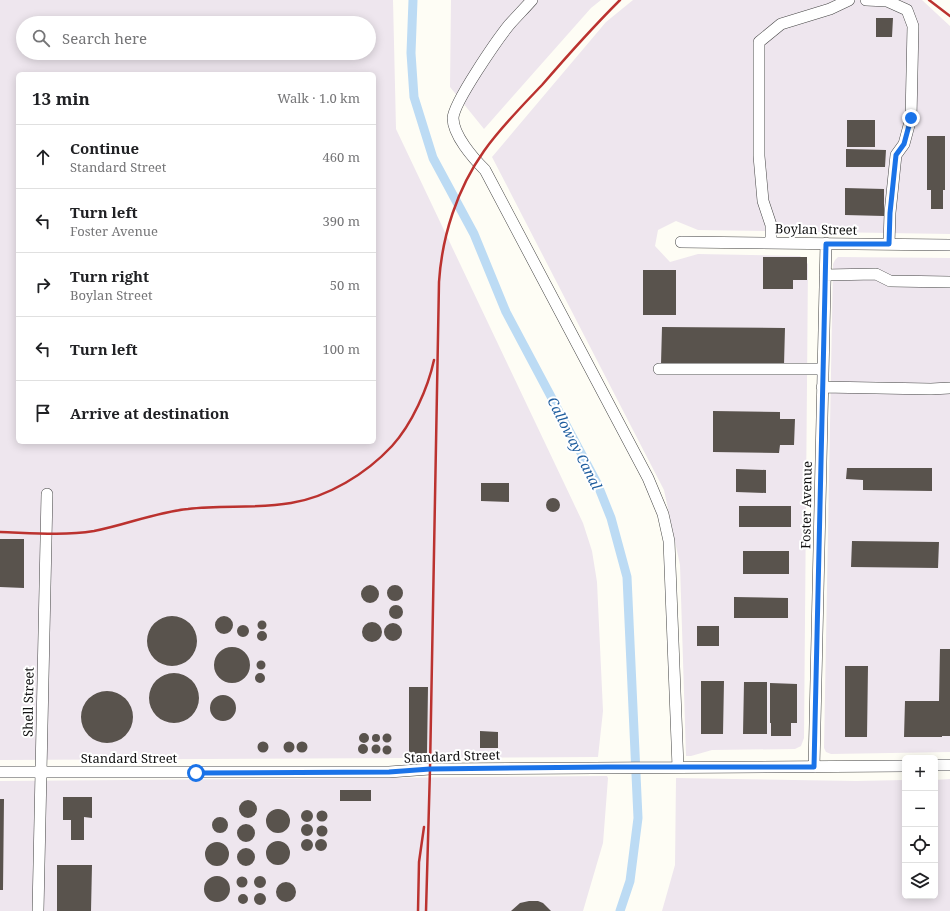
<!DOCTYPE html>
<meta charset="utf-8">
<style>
:root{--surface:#fff;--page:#f6f6f6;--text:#202124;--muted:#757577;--line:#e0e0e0}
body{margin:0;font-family:"Noto Serif",serif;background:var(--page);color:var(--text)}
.controls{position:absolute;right:12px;bottom:12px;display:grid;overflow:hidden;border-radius:6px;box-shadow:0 2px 10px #0003}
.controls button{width:36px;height:36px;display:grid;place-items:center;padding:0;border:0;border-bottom:1px solid var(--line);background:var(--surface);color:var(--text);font:20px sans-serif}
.stop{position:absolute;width:12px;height:12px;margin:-9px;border:3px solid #1a73e8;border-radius:50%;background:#fff}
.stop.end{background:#1a73e8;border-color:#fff;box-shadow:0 1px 4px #0008}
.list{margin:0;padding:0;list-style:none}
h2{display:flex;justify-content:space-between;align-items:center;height:52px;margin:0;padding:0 16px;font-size:17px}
h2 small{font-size:13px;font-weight:400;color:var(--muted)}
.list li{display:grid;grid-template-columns:26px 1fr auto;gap:12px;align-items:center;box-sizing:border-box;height:64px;padding:0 16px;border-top:1px solid var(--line)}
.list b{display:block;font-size:15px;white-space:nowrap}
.list p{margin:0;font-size:13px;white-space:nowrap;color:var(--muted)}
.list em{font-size:13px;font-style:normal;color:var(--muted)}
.icon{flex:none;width:22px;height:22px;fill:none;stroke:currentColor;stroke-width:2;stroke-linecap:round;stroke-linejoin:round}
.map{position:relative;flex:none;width:950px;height:911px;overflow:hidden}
.search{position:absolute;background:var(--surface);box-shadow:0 2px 10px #0003;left:16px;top:16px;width:360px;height:44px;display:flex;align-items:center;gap:10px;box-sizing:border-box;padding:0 14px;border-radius:22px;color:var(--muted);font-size:15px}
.panel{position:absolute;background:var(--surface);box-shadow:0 2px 10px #0003;left:16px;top:72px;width:360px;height:372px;border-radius:6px}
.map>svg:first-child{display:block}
.industrial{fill:#eee6ee;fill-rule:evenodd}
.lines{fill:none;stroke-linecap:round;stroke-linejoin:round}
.canal{stroke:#bcdbf4;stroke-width:9}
.building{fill:#59534d}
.minor-casing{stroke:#444;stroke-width:12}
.minor{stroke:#fff;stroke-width:11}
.rail{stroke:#bb322f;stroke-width:2.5}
.route{stroke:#1a73e8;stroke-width:5}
.labels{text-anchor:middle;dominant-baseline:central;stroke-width:4;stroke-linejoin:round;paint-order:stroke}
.street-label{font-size:13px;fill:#111;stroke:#fff}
.water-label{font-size:14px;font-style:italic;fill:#1f5d9e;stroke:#fff}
</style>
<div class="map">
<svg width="950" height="911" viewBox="0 0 950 911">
<rect width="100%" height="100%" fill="#fefdf5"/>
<!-- industrial -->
<path class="industrial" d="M 0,0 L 393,0 L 396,129 L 583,523 L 592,551 L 597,582 L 603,711 L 598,757 L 0,760 ZM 23,23 L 369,23 L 369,53 L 23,53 ZM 18,74 L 374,74 L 374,442 L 18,442 Z
M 451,0 L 601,0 L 591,8 L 484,129 L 450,87 Z
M 633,0 L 922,0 L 950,26 L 950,234 L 698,230 L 676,221 L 658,230 L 655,246 L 670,262 L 698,254 L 800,256 L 808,264 L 804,738 L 801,746 L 795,749 L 712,750 L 691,756 L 686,756 L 680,565 L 664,490 L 492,157 L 606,22 Z
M 838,257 L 950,258 L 950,752 L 831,754 L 826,752 L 824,748 L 833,264 L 835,260 Z
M 607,776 L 608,778 L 603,843 L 583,911 L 0,911 L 0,781 Z
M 676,778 L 856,781 L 905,780 L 905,896 L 935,896 L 935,780 L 950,779 L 950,911 L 662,911 L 675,865 Z"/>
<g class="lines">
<!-- canal -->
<path class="canal" d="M 413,0 L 411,53 L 414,97 L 433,158 L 474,234 L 506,312 L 597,483 L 611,518 L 627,577 L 638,818 L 630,881 L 620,911"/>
</g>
<!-- building -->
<path class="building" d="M 876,18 L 893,18 L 892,37 L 876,37 Z
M 847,120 L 875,120 L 875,147 L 847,147 Z
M 927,136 L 945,136 L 945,190 L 943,190 L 943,209 L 931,209 L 931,190 L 927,190 Z
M 846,149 L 886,150 L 885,167 L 846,167 Z
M 845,188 L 884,189 L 884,216 L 845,215 Z
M 763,257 L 807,257 L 807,280 L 793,280 L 793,289 L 763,289 Z
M 643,270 L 676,270 L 676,315 L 643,315 Z
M 662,327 L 785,328 L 784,365 L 661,364 Z
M 713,411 L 780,412 L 780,419 L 795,419 L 794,445 L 780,445 L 779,453 L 713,452 Z
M 847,468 L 932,468 L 932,491 L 863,490 L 863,480 L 846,479 Z
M 736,469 L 766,470 L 766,493 L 736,492 Z
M 481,483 L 509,483 L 509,502 L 481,501 Z
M546 505a7 7 0 1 1 14 0a7 7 0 1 1-14 0Z
M 739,506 L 791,506 L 791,527 L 739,527 Z
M 0,539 L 24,539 L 24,588 L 0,587 Z
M 852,541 L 939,542 L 938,568 L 851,567 Z
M 743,551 L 789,551 L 789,574 L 743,574 Z
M387 593a8 8 0 1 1 16 0a8 8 0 1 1-16 0Z
M361 594a9 9 0 1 1 18 0a9 9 0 1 1-18 0Z
M 734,597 L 788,598 L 788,618 L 734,618 Z
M389 612a7 7 0 1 1 14 0a7 7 0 1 1-14 0Z
M215 625a9 9 0 1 1 18 0a9 9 0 1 1-18 0Z
M147 641a25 25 0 1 1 50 0a25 25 0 1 1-50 0Z
M257.5 625a4.5 4.5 0 1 1 9 0a4.5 4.5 0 1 1-9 0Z
M362 632a10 10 0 1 1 20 0a10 10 0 1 1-20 0Z
M384 632a9 9 0 1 1 18 0a9 9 0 1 1-18 0Z
M237 631a6 6 0 1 1 12 0a6 6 0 1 1-12 0Z
M 697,626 L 719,626 L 719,646 L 697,646 Z
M257 636a5 5 0 1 1 10 0a5 5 0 1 1-10 0Z
M214 665a18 18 0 1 1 36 0a18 18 0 1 1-36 0Z
M 940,649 L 950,649 L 950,736 L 942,736 L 942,737 L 904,737 L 905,701 L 939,701 Z
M256.5 665a4.5 4.5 0 1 1 9 0a4.5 4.5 0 1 1-9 0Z
M 845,666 L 868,666 L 867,737 L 845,737 Z
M149 698a25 25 0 1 1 50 0a25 25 0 1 1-50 0Z
M255 678a5 5 0 1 1 10 0a5 5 0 1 1-10 0Z
M 701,681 L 724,681 L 723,734 L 701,734 Z
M 744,682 L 767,682 L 767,734 L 743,734 Z
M 770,683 L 797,684 L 797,723 L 791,723 L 791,736 L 771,736 L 771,723 L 770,723 Z
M 409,687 L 428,687 L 427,754 L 409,754 Z
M81 717a26 26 0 1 1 52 0a26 26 0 1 1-52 0Z
M210 708a13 13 0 1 1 26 0a13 13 0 1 1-26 0Z
M 480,731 L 498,732 L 498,748 L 480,748 Z
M359 738a5 5 0 1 1 10 0a5 5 0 1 1-10 0Z
M382.5 738a4.5 4.5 0 1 1 9 0a4.5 4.5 0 1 1-9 0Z
M372 738a4 4 0 1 1 8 0a4 4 0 1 1-8 0Z
M296.5 747a5.5 5.5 0 1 1 11 0a5.5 5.5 0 1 1-11 0Z
M283.5 747a5.5 5.5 0 1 1 11 0a5.5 5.5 0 1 1-11 0Z
M257.5 747a5.5 5.5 0 1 1 11 0a5.5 5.5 0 1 1-11 0Z
M358 749a5 5 0 1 1 10 0a5 5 0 1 1-10 0Z
M371.5 749a4.5 4.5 0 1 1 9 0a4.5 4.5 0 1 1-9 0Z
M382.5 750a4.5 4.5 0 1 1 9 0a4.5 4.5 0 1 1-9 0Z
M 340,790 L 371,790 L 371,801 L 340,801 Z
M 63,797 L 92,797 L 92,818 L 84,817 L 84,840 L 71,840 L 71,820 L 63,820 Z
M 0,799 L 4,799 L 3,890 L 0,890 Z
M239 809a9 9 0 1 1 18 0a9 9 0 1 1-18 0Z
M266 821a12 12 0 1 1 24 0a12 12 0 1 1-24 0Z
M301 816a6 6 0 1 1 12 0a6 6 0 1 1-12 0Z
M316.5 816a5.5 5.5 0 1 1 11 0a5.5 5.5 0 1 1-11 0Z
M212 825a8 8 0 1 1 16 0a8 8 0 1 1-16 0Z
M237 833a9 9 0 1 1 18 0a9 9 0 1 1-18 0Z
M301 830a6 6 0 1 1 12 0a6 6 0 1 1-12 0Z
M316.5 831a5.5 5.5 0 1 1 11 0a5.5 5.5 0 1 1-11 0Z
M301 845a6 6 0 1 1 12 0a6 6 0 1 1-12 0Z
M315 845a6 6 0 1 1 12 0a6 6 0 1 1-12 0Z
M266 853a12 12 0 1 1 24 0a12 12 0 1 1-24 0Z
M205 854a12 12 0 1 1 24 0a12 12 0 1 1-24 0Z
M237 857a9 9 0 1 1 18 0a9 9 0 1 1-18 0Z
M 57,865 L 92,865 L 91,911 L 57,911 Z
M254 882a6 6 0 1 1 12 0a6 6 0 1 1-12 0Z
M236.5 882a5.5 5.5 0 1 1 11 0a5.5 5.5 0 1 1-11 0Z
M204 889a13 13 0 1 1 26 0a13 13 0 1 1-26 0Z
M276 892a10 10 0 1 1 20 0a10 10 0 1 1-20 0Z
M254 899a6 6 0 1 1 12 0a6 6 0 1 1-12 0Z
M238 899a5 5 0 1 1 10 0a5 5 0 1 1-10 0Z
M 529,901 L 538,901 L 543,903 L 551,911 L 511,911 L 520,903 Z"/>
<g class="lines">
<!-- minor casing -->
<g class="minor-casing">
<path id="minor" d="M 532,0 C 525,8 517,16 509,25 C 497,40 454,102 453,118 C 453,135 473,158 485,170 L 648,478 L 663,514 L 669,541 L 678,767
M 866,0 L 887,1 L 907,10 L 913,26 L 911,118 L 904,144 L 896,155 L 890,213 L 889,244
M 681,242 L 950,245
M 771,243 L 771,225 L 763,201 L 759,156 L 759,42 L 781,24 L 830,9 L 849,0
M 825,275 L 876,274 L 890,281 L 950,282
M 659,369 L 823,369
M 822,387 L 931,389 L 950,388
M 935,765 L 950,765
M 814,767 L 826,243
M 0,772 L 389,772 L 430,769 L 905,766
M 38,911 L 47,494"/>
</g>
<!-- minor -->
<use href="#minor" class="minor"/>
<!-- rail -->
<path class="rail" d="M 929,0 L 950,16
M 0,532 C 31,533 63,536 94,531 C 126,525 156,512 188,509 C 222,505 257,509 291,503 C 328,497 366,474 392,446 C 412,424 428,388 434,360
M 418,911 L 419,862 L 424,827
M 426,911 L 430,769 L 439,282 C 442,236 457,189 484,151 C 501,127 522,106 542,85 C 567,56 593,27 620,0"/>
</g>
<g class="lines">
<!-- route -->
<path class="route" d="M 196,773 L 389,772 L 430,769 L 607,767 L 814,767 L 826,244 L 889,244 L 890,213 L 896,155 L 904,144 L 911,118"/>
</g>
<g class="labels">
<!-- street labels -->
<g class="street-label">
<text transform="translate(816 229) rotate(1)">Boylan Street</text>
<text transform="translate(806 505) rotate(-89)">Foster Avenue</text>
<text transform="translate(28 702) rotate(-89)">Shell Street</text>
<text transform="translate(452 756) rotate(-2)">Standard Street</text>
<text x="129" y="758">Standard Street</text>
</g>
<!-- water labels -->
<g class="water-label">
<text transform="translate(575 443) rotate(63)">Calloway Canal</text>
</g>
</g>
</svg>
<div class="controls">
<button>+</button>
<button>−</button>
<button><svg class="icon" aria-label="locate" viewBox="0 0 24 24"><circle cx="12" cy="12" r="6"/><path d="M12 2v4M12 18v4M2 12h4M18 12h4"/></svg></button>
<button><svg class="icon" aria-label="layers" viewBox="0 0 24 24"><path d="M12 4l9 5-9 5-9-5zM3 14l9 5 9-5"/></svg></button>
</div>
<div class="stop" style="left:196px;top:773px"></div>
<div class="stop end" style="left:911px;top:118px"></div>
<div class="search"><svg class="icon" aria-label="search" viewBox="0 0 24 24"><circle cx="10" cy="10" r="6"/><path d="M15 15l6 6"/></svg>Search here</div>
<section class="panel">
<h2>13 min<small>Walk · 1.0 km</small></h2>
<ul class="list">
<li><svg class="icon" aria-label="ahead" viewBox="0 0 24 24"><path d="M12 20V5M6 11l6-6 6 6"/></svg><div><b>Continue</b><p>Standard Street</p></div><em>460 m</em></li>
<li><svg class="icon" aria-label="left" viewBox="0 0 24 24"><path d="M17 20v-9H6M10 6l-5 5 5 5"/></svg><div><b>Turn left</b><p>Foster Avenue</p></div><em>390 m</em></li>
<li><svg class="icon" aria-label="right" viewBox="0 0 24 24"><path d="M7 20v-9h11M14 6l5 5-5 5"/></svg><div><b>Turn right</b><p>Boylan Street</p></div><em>50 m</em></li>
<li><svg class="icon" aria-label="left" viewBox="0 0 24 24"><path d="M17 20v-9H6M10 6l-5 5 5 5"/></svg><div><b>Turn left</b></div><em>100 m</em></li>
<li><svg class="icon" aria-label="arrive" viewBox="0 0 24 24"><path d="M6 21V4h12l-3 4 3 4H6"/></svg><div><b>Arrive at destination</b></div></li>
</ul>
</section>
</div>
